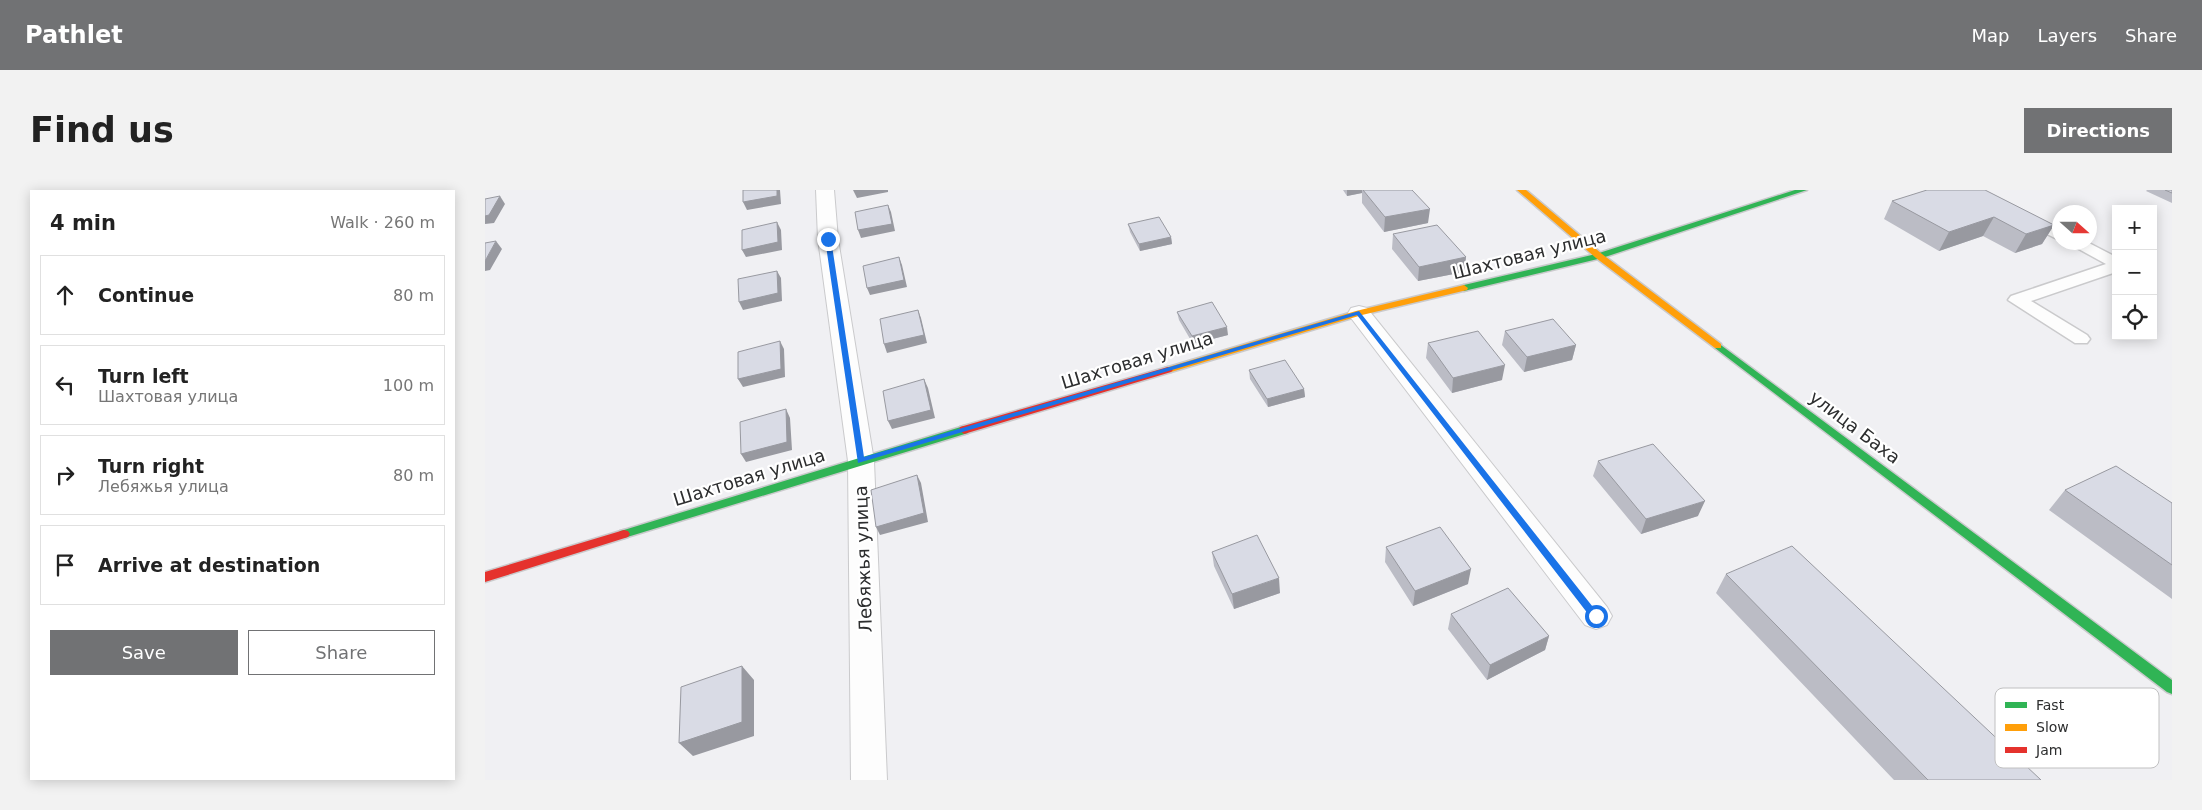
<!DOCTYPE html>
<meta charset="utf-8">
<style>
:root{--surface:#fff;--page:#f2f2f2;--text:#222;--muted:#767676;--line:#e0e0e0;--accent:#717274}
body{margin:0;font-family:"DejaVu Sans",sans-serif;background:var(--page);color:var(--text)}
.controls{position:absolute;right:15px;top:15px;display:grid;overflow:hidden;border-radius:0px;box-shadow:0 2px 12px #0003}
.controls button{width:45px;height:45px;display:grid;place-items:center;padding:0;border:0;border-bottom:1px solid var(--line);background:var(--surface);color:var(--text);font:25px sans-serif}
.compass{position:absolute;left:1567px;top:15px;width:45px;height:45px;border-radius:50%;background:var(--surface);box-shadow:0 2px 12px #0003;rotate:111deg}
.stop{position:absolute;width:15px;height:15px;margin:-11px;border:4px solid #1a73e8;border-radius:50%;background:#fff}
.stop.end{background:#1a73e8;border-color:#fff;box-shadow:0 1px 5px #0008}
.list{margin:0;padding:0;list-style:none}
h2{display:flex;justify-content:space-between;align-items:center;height:65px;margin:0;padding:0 20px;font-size:21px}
h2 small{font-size:16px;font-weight:400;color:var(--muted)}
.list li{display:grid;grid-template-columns:32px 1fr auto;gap:15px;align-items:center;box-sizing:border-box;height:80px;margin:0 10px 10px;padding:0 10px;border:1px solid var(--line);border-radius:0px}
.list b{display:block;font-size:19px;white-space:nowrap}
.list p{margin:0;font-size:16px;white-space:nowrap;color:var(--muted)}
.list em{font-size:16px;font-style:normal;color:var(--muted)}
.actions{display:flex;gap:10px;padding:15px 20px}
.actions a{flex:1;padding:11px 0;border:1px solid var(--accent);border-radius:0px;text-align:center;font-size:18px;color:var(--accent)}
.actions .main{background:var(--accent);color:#fff}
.icon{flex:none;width:28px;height:28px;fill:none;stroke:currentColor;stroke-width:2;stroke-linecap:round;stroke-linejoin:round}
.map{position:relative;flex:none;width:1687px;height:590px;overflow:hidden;border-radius:0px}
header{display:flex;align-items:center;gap:30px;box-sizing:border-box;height:70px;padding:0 25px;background:var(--accent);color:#fff}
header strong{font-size:24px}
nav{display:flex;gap:28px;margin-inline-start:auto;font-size:18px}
.intro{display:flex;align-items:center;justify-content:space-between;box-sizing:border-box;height:120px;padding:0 30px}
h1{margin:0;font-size:35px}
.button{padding:12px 22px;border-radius:0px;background:var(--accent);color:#fff;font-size:18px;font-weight:700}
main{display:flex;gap:30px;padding:0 30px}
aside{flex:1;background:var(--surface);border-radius:0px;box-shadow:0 2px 12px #0003}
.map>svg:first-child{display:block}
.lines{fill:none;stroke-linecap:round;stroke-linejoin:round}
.lane-casing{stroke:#cacacc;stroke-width:3}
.street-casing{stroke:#cacacc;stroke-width:2}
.fast-casing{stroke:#cacacc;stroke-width:3}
.slow-casing{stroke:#cacacc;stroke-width:3}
.jam-casing{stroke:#cacacc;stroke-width:3}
.lane{fill:#fdfdfd;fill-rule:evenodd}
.street{fill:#fdfdfd;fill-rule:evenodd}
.fast{fill:#30b455;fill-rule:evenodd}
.slow{fill:#ff9f0a;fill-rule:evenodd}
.jam{fill:#e5322d;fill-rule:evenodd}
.wall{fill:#bbbcc5}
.shaded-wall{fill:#9899a0}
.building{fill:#d9dbe5;stroke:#9899a0}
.route{fill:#1a73e8}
.labels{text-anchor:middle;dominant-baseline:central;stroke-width:4.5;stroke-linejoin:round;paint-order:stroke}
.street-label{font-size:18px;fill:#2d2e2f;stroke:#fff}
.key{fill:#fff;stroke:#c0c0c1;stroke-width:1}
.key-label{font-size:14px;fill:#2d2e2f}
</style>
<header>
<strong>Pathlet</strong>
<nav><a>Map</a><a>Layers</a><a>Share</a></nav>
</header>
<div class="intro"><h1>Find us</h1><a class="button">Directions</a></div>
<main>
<aside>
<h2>4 min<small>Walk · 260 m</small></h2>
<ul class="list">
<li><svg class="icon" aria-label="ahead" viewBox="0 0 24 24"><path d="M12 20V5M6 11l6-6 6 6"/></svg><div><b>Continue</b></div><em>80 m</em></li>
<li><svg class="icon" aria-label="left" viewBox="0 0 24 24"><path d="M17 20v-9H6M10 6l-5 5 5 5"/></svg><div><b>Turn left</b><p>Шахтовая улица</p></div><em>100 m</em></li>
<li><svg class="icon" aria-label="right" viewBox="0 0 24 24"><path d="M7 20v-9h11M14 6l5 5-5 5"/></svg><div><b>Turn right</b><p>Лебяжья улица</p></div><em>80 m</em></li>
<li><svg class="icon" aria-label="arrive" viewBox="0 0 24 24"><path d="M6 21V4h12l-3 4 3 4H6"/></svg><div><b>Arrive at destination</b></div></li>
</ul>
<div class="actions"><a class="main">Save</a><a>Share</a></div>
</aside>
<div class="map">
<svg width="1687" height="590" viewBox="0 0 1687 590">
<rect width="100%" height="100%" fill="#f0f0f3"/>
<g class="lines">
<!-- lane casing -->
<g class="lane-casing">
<path id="lane" d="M 1539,22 L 1574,39 L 1574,50 L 1534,30 L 1531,27 L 1534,24 Z
M 1581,52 L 1602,52 L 1631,67 L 1631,82 L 1546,111 L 1602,145 L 1605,149 L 1602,153 L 1590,153 L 1523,110 L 1526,106 L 1621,74 Z"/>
</g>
<!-- street casing -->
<g class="street-casing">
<path id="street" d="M 331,0 L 349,0 L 353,49 L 389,271 L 402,590 L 366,590 L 363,271 L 333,49 Z
M 874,116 L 882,118 L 1122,417 L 1127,426 L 1122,435 L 1111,439 L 1100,435 L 866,128 L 863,123 L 866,118 Z"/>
</g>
<!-- fast casing -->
<g class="fast-casing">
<path id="fast" d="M 1310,0 L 1322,0 L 1117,68 L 979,101 L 975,98 L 979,95 L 1111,64 Z
M 1233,153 L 1687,490 L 1687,504 L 1682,502 L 1230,158 L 1230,154 Z
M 479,236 L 483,237 L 484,240 L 483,243 L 139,348 L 135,347 L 133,344 L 135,341 L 139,340 Z"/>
</g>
<!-- slow casing -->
<g class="slow-casing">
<path id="slow" d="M 1032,0 L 1041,0 L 1117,64 L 1236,154 L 1236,158 L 1230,158 L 1111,68 Z
M 979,95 L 983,98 L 982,100 L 877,125 L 686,182 L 680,182 L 678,180 L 680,178 L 871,121 Z"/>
</g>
<!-- jam casing -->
<g class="jam-casing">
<path id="jam" d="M 683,177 L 688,180 L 686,182 L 479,244 L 474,240 L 475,237 Z
M 139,340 L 143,341 L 145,344 L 143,347 L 0,392 L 0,382 Z"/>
</g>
<!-- lane -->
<use href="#lane" class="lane"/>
<!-- street -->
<use href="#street" class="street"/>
<!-- fast -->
<use href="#fast" class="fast"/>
<!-- slow -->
<use href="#slow" class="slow"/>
<!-- jam -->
<use href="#jam" class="jam"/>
</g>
<!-- wall -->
<path class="wall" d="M 858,0 L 927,0 L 943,33 L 899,42 L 877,13 L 877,3 L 862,6 Z
M 1662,0 L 1687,0 L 1687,13 L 1661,1 Z
M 1407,11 L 1569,35 L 1557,54 L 1530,63 L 1498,46 L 1454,61 L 1399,29 Z
M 643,34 L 686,47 L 687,54 L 655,61 L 645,42 Z
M 908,44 L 981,67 L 979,82 L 933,91 L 907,59 Z
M 692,122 L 743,145 L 708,154 L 694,130 Z
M 1020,141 L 1091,155 L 1087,170 L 1039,182 L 1017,155 Z
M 943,153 L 1017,190 L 967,203 L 941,168 Z
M 764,180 L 819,199 L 820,207 L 783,217 L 765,189 Z
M 1113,271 L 1213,326 L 1156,344 L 1108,286 Z
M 1580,300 L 1687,313 L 1687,409 L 1564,320 Z
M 901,357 L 983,394 L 928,416 L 900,372 Z
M 727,362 L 795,403 L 749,419 L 729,376 Z
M 1241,384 L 1556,590 L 1409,590 L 1231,403 Z
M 966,424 L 1064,446 L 1060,460 L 1002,490 L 963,439 Z"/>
<!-- shaded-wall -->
<path class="shaded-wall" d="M 292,0 L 295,0 L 296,14 L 262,20 L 258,12 Z
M 368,0 L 403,0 L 403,2 L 372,8 Z
M 862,0 L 877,0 L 877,3 L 862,6 Z
M 15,6 L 20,14 L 9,33 L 0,34 L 0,26 Z
M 403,15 L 406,22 L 410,41 L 376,48 L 373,40 Z
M 945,19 L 943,33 L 899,42 L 900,27 Z
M 1509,27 L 1498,46 L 1454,61 L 1464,42 Z
M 292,32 L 296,40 L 297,60 L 261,67 L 257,60 Z
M 1569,35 L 1557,54 L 1530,63 L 1541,44 Z
M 686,47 L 687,54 L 655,61 L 654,54 Z
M 11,51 L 17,59 L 5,80 L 0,81 L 0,71 Z
M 414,67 L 417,75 L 422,97 L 385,105 L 382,98 Z
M 981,67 L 979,82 L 933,91 L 934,77 Z
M 292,81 L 296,88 L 297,111 L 258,120 L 254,112 Z
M 433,120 L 436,128 L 442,153 L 402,163 L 399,154 Z
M 742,137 L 743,145 L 708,154 L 707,146 Z
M 295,151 L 299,159 L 300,187 L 258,197 L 253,189 Z
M 1091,155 L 1087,170 L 1039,182 L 1042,167 Z
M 1020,175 L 1017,190 L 967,203 L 968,188 Z
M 439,189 L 443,198 L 450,228 L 407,239 L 403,231 Z
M 819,199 L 820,207 L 783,217 L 782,209 Z
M 301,219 L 305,228 L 307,260 L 261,272 L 256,264 Z
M 432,285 L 436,293 L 443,332 L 395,345 L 391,337 Z
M 1220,311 L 1213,326 L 1156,344 L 1161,329 Z
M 986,379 L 983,394 L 928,416 L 930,401 Z
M 794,388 L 795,403 L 749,419 L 747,404 Z
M 1064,446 L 1060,460 L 1002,490 L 1005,475 Z
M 257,476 L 269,490 L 269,546 L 208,566 L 194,553 Z"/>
<!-- building -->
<path class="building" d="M 258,0 L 292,0 L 292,6 L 258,12 Z
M 878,0 L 927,0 L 945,19 L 900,27 Z
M 1442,0 L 1500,0 L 1569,35 L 1541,44 L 1509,27 L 1464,42 L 1407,11 Z
M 1680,0 L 1687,0 L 1687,3 Z
M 15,6 L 4,25 L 0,26 L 0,9 Z
M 403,15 L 407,34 L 373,40 L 370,22 Z
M 674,27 L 686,47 L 654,54 L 643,34 Z
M 292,32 L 293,52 L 257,60 L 257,40 Z
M 952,35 L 981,67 L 934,77 L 908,44 Z
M 11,51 L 0,71 L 0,53 Z
M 414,67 L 419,90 L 382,98 L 378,76 Z
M 292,81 L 293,103 L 254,112 L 253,89 Z
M 727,112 L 742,137 L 707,146 L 692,122 Z
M 433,120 L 439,145 L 399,154 L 395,129 Z
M 1068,129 L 1091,155 L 1042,167 L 1020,141 Z
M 993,141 L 1020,175 L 968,188 L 943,153 Z
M 295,151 L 296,179 L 253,189 L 253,162 Z
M 800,170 L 819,199 L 782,209 L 764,180 Z
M 439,189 L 446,220 L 403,231 L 398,201 Z
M 301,219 L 302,252 L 256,264 L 255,232 Z
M 1168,254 L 1220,311 L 1161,329 L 1113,271 Z
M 1631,276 L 1687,313 L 1687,375 L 1580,300 Z
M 432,285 L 439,323 L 391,337 L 386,300 Z
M 955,337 L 986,379 L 930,401 L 901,357 Z
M 772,345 L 794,388 L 747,404 L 727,362 Z
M 1307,356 L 1556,590 L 1443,590 L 1241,384 Z
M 1023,398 L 1064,446 L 1005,475 L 966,424 Z
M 257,476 L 257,532 L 194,553 L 196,497 Z"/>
<!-- route -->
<path class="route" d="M 343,47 L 346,49 L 379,267 L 874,121 L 1115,426 L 1111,430 L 1107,429 L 872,125 L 373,273 L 340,49 Z"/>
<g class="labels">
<!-- street labels -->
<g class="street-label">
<text transform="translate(1044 64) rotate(-14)">Шахтовая улица</text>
<text transform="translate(652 170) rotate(-17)">Шахтовая улица</text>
<text transform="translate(1370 237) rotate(37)">улица Баха</text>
<text transform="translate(264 287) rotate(-17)">Шахтовая улица</text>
<text transform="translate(378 369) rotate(-92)">Лебяжья улица</text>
</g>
</g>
<!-- legend -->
<rect x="1510" y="498" width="164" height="80" rx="8" class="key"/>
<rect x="1520" y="512" width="22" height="6" fill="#30b455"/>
<rect x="1520" y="534" width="22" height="7" fill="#ff9f0a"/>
<rect x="1520" y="557" width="22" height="6" fill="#e5322d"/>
<g class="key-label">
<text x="1551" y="520">Fast</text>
<text x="1551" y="542">Slow</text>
<text x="1551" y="565">Jam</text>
</g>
</svg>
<div class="controls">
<button>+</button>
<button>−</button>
<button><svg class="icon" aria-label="locate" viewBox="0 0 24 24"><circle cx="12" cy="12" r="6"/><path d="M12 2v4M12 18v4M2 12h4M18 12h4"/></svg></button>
</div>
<svg class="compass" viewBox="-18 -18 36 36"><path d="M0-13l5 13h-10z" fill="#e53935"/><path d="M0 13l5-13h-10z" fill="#767676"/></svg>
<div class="stop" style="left:1111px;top:426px"></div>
<div class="stop end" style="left:343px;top:49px"></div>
</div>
</main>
